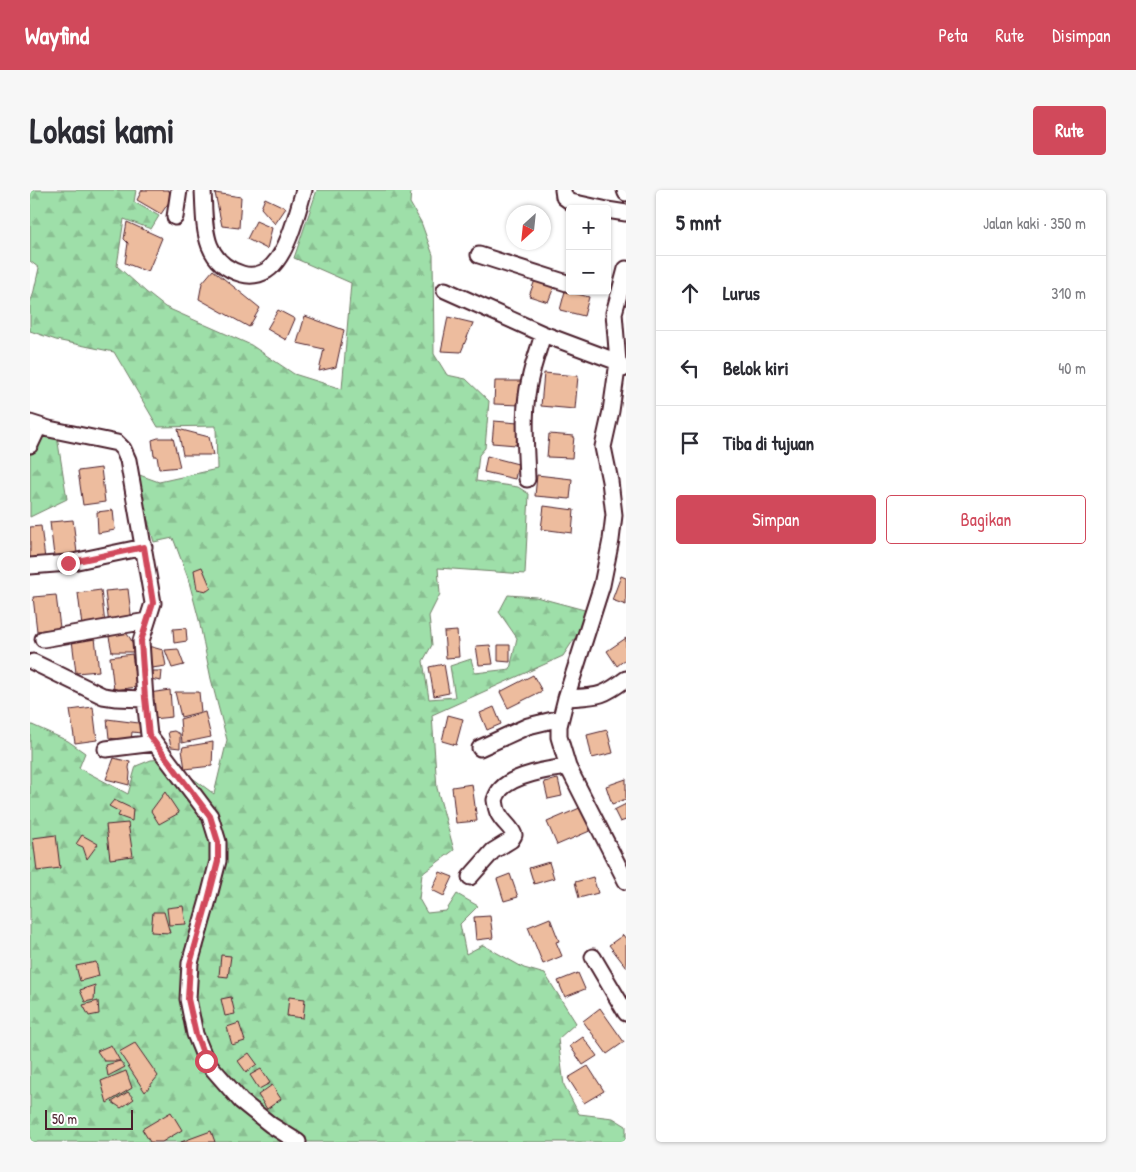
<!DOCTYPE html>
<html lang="id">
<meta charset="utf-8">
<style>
:root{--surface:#fff;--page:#f7f7f7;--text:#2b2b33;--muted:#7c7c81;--line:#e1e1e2;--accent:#d1495b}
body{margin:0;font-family:"Patrick Hand",sans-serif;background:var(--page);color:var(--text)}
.controls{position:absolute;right:15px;top:15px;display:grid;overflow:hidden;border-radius:5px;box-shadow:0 1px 4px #0004}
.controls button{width:45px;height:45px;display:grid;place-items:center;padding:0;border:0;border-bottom:1px solid var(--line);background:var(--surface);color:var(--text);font:25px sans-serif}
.compass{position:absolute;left:476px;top:15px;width:45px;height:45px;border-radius:50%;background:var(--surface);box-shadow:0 1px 4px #0004;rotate:207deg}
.scale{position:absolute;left:15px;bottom:12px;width:88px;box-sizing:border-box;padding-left:5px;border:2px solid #4a1f2b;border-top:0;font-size:14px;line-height:18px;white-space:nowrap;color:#4a1f2b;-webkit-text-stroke:4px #fff;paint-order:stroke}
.stop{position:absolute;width:15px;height:15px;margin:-11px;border:4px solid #d1495b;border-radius:50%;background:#fff}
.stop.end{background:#d1495b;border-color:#fff;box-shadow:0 1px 5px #0008}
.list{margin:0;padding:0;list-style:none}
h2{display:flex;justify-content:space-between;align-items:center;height:65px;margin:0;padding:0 20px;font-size:21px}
h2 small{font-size:16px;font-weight:400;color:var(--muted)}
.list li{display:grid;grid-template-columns:32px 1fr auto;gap:15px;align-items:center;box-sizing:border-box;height:75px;padding:0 20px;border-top:1px solid var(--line)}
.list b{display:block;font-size:19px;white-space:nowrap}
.list em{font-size:16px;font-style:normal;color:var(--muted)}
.actions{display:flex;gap:10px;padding:15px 20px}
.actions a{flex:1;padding:11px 0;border:1px solid var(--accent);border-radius:5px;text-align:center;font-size:18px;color:var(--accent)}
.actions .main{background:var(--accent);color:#fff}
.icon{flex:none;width:28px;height:28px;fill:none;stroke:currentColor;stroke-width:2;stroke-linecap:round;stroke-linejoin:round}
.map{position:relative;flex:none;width:596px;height:952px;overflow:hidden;border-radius:5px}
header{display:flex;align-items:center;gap:30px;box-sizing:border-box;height:70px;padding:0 25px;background:var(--accent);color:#fff}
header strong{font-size:24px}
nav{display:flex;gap:28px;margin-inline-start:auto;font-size:18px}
.intro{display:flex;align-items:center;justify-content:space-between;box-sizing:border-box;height:120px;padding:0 30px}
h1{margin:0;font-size:35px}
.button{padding:12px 22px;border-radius:5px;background:var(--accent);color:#fff;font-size:18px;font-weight:700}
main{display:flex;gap:30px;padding:0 30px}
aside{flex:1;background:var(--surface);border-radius:5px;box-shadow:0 1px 4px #0004}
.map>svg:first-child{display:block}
.forest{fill:url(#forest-firs);stroke:#747f6a}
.building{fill:#edbc9e;stroke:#4a1f2b}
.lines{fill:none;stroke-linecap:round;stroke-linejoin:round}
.minor-casing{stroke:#4a1f2b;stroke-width:19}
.minor{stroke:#fff;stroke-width:15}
.route{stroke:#d1495b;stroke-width:6}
</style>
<header>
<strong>Wayfind</strong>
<nav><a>Peta</a><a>Rute</a><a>Disimpan</a></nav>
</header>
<div class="intro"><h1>Lokasi kami</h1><a class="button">Rute</a></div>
<main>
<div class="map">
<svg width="596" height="952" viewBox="0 0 596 952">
<defs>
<pattern id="forest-firs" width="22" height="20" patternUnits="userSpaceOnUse" patternTransform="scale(1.25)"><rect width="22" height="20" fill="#9edfa9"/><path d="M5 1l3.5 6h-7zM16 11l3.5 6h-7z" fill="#8abf92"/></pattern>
</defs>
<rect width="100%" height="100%" fill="#fff"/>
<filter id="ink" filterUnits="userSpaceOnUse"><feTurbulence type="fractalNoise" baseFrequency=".02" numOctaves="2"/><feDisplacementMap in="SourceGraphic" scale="10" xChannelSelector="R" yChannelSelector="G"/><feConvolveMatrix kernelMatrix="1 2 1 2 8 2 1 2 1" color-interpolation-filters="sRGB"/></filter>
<g filter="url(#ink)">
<!-- forest -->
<path class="forest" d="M 0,0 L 106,0 L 104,12 L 129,26 L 121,39 L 94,29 L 87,76 L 116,102 L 135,117 L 221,155 L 264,184 L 312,199 L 321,93 L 264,68 L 287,0 L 381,0 L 380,13 L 391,32 L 403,65 L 404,164 L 417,185 L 436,189 L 459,211 L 455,258 L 449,265 L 446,291 L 488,297 L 499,304 L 495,384 L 408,378 L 410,404 L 399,426 L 402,455 L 393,471 L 399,509 L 425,507 L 420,476 L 441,469 L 445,483 L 480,479 L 487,448 L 469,422 L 478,405 L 506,407 L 562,422 L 533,466 L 402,525 L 407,598 L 424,660 L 392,684 L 389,709 L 397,723 L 416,721 L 427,704 L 448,716 L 430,734 L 436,764 L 453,755 L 494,778 L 515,784 L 546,833 L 528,849 L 534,895 L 549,924 L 583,928 L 596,936 L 596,952 L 0,952 L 0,534 L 38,551 L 55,563 L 49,578 L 98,604 L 106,576 L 121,570 L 137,569 L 184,604 L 197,550 L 181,489 L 169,430 L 158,388 L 143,348 L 124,352 L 104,283 L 129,292 L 187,279 L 186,236 L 128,237 L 84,162 L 26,150 L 0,141 L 0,113 L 3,105 L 9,78 L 0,71 Z
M 0,227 L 26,240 L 37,309 L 0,327 Z"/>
<!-- building -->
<path class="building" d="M 112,0 L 138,0 L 143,6 L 131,24 L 107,10 Z
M 185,3 L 211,7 L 209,38 L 192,36 Z
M 235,8 L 256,18 L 245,34 L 231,18 Z
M 226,31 L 242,38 L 237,59 L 217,49 Z
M 97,32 L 132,48 L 118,82 L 95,73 L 98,53 L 94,49 Z
M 183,80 L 230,118 L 219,137 L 169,109 L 172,93 Z
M 505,90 L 524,97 L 518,112 L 499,106 Z
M 535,101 L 559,107 L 554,126 L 530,120 Z
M 248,120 L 265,129 L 256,150 L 237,139 Z
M 275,126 L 314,140 L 306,177 L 289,181 L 294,159 L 267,153 Z
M 418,127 L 443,133 L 431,162 L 411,161 Z
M 514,183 L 548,186 L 545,219 L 511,216 Z
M 465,191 L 491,191 L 491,215 L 464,214 Z
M 464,231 L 488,233 L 486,255 L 462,253 Z
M 148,239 L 179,247 L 183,265 L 153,265 Z
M 519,244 L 544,246 L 542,268 L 517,267 Z
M 128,248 L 143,248 L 150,277 L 129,279 L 127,266 L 124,266 L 122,250 Z
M 457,266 L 488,274 L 485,289 L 454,282 Z
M 71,278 L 75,312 L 53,315 L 48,281 Z
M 507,285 L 542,289 L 540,309 L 505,306 Z
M 514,316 L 544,320 L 542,343 L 511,339 Z
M 83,320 L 85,340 L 68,343 L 67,322 Z
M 43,330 L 47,363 L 24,366 L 20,332 Z
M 11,336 L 15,369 L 0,371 L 0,337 Z
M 172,377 L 181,398 L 177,401 L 167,399 L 164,380 Z
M 591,386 L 596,388 L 596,415 L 582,410 Z
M 98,399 L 102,432 L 79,435 L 75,401 Z
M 71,400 L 75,434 L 52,436 L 48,403 Z
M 26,405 L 30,438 L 7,441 L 3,407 Z
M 156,438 L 157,451 L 144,453 L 143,439 Z
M 93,439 L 100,448 L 107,462 L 82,462 L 79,447 Z
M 427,441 L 429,467 L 416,468 L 414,442 Z
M 65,448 L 69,481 L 46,483 L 42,450 Z
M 596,448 L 596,469 L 587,476 L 577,461 Z
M 460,455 L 463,474 L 449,475 L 446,456 Z
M 468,455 L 480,455 L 480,472 L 468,471 Z
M 118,456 L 133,460 L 136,476 L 122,478 L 117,469 Z
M 148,459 L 154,475 L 142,478 L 135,460 Z
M 102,464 L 107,497 L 84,500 L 80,467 Z
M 414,474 L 419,503 L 404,506 L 399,477 Z
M 118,481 L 132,481 L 131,491 L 120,489 Z
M 503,485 L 512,501 L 478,518 L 470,502 Z
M 140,500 L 142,527 L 122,529 L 119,503 Z
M 145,502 L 169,502 L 171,522 L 151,527 Z
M 63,517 L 67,550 L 45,553 L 40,520 Z
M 464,517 L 471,534 L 457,540 L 450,523 Z
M 175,522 L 181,547 L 152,553 L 150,529 Z
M 418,525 L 433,529 L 426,555 L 412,551 Z
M 77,529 L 109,533 L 111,543 L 102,542 L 101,551 L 79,548 Z
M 577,540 L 583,563 L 562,568 L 557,545 Z
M 144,541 L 150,544 L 150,558 L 141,557 L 138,542 Z
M 183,552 L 182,576 L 155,579 L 152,560 L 153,557 Z
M 84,568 L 100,572 L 99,578 L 100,583 L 99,595 L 76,589 Z
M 528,589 L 532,606 L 518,609 L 514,592 Z
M 596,589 L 596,609 L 582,614 L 576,596 Z
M 442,594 L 447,631 L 426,633 L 422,597 Z
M 135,602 L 149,623 L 129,634 L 121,621 Z
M 84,610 L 103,619 L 102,631 L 88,626 L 90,622 L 79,616 Z
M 596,614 L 596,630 L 590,632 L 584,620 Z
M 552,617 L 562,640 L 527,655 L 517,632 Z
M 98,633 L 103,666 L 80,669 L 76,635 Z
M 26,645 L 30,678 L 7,681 L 3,648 Z
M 52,645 L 68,654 L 57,669 L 53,657 L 46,654 Z
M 519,672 L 524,688 L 504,694 L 499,678 Z
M 410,682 L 423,687 L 414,706 L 402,700 Z
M 480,684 L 488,707 L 474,711 L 467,689 Z
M 563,687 L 568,703 L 549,708 L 545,692 Z
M 153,716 L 156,734 L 139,735 L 137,718 Z
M 123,722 L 134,722 L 140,743 L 121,742 Z
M 460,726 L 463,748 L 446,750 L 444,727 Z
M 520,728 L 529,751 L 526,752 L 532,766 L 513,774 L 498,737 Z
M 593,745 L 596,749 L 596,777 L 579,755 Z
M 191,765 L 201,766 L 198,787 L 189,786 Z
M 66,772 L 69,786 L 50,791 L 46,776 Z
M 548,783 L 555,799 L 535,807 L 528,791 Z
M 65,795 L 64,810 L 55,812 L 50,800 Z
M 201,807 L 205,824 L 195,826 L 191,809 Z
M 259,807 L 275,809 L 273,828 L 257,826 Z
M 68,811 L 69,824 L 59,826 L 53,815 Z
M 570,818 L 594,852 L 577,864 L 553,831 Z
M 209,833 L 215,851 L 202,855 L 197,837 Z
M 553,847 L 567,866 L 553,875 L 540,856 Z
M 105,853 L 128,886 L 115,902 L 89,862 Z
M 81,855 L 90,871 L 74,871 L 67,861 Z
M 219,863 L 227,874 L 216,882 L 208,871 Z
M 90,871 L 95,877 L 78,886 L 76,875 Z
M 558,876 L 574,901 L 554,913 L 538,888 Z
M 231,879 L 240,893 L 229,899 L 220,885 Z
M 96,881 L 102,898 L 77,913 L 71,891 Z
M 242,895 L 251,909 L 237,919 L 228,905 Z
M 98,902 L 104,909 L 91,918 L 82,912 Z
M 141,922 L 152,940 L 132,952 L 120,952 L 112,939 Z
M 181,941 L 185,952 L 151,952 Z"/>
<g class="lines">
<!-- minor casing -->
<g class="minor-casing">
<path id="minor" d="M 173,0 C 175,34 171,72 212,84 C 223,87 235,84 243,75 C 259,58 267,23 274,0
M 533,0 L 534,7 L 541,12 L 573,19
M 595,0 L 596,3
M 577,20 L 596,23
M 145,27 L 149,0
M 449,65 L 540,94
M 596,79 L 584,123 L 588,172 L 581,221 L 573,257 L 580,291 L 584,325 L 581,350 L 572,395 L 536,508 L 529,536 L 529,547 L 538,577 L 596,691
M 415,100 L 513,144 L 588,172 L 593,179
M 0,233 L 19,239 L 87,253 L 93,259 L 98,270 L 123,413 L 111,451 L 115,509 L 119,545 L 180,626 L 188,652 L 188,671 L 178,710 L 160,773 L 158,809 L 165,844 L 176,871 L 211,911 L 241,935 L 268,952
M 0,255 L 9,236
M 497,289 C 496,256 492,222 500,189 C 503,174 509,159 513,144
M 0,376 L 38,373 L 114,357
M 13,449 L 117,431
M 3,472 L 73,506 L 86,508 L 115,509
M 536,508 C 567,506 571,508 596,489
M 450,558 L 498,536 L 531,528
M 76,559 L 124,553
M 440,687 L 463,661 L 481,650 L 484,645 C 481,637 474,633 470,626 C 466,621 466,615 465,610 C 466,607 468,602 471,599 C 484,585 519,579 538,577
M 563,767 L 596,823"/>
</g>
<!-- minor -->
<use href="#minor" class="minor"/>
</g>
</g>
<g class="lines" filter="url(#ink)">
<!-- route -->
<path class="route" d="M 38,373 L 114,357 L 123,413 L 111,451 L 115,508 L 119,545 L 180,626 L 188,652 L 188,671 L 178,710 L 160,774 L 158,809 L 166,844 L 176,871"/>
</g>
</svg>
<div class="controls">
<button>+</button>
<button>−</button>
</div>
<svg class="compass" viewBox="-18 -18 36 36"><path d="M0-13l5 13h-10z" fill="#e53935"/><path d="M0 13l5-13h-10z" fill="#7c7c81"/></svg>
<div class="scale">50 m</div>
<div class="stop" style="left:176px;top:871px"></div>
<div class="stop end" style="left:38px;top:373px"></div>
</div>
<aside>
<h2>5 mnt<small>Jalan kaki · 350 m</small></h2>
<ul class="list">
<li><svg class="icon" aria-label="ahead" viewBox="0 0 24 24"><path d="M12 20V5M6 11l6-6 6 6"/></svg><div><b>Lurus</b></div><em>310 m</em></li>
<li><svg class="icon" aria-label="left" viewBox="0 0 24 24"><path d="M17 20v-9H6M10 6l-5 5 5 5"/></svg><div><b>Belok kiri</b></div><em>40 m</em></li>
<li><svg class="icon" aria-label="arrive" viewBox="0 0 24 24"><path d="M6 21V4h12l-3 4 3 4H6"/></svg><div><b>Tiba di tujuan</b></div></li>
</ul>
<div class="actions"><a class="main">Simpan</a><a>Bagikan</a></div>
</aside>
</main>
